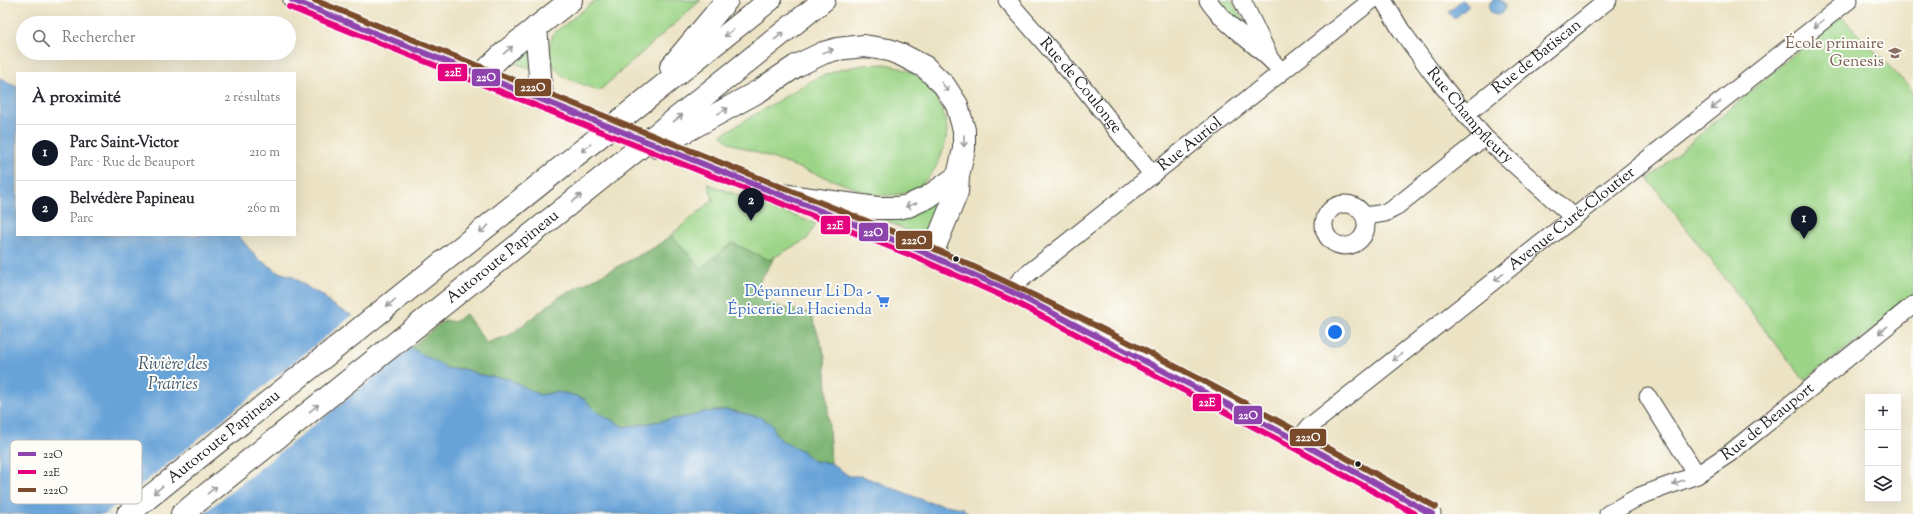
<!DOCTYPE html>
<html lang="fr">
<meta charset="utf-8">
<style>
:root{--surface:#fff;--page:#f7f7f7;--text:#2b2b33;--muted:#7c7c81;--line:#e1e1e2;--accent:#111827}
body{margin:0;font-family:"Sorts Mill Goudy",serif;background:var(--page);color:var(--text)}
.controls{position:absolute;right:12px;bottom:12px;display:grid;overflow:hidden;border-radius:0px;box-shadow:0 4px 16px #0002}
.controls button{width:36px;height:36px;display:grid;place-items:center;padding:0;border:0;border-bottom:1px solid var(--line);background:var(--surface);color:var(--text);font:20px sans-serif}
.you{position:absolute;left:1335px;top:332px;width:14px;height:14px;margin:-10px;border:3px solid #fff;border-radius:50%;background:#1a73e8;box-shadow:0 0 0 6px #1a73e833}
.badge{display:grid;place-items:center;width:26px;height:26px;border-radius:50%;background:var(--accent);color:#fff;font-size:13px;font-weight:700}
.pin{position:absolute;translate:-50% -33px;filter:drop-shadow(0 1px 2px #0008)}
.pin::after{content:'';position:absolute;top:21px;width:14px;height:12px;background:inherit;clip-path:polygon(0 0,100% 0,50% 100%)}
.list{margin:0;padding:0;list-style:none}
h2{display:flex;justify-content:space-between;align-items:center;height:52px;margin:0;padding:0 16px;font-size:17px}
h2 small{font-size:13px;font-weight:400;color:var(--muted)}
.list li{display:grid;grid-template-columns:26px 1fr auto;gap:12px;align-items:center;box-sizing:border-box;height:56px;padding:0 16px;border-top:1px solid var(--line)}
.list b{display:block;font-size:15px;white-space:nowrap}
.list p{margin:0;font-size:13px;white-space:nowrap;color:var(--muted)}
.list em{font-size:13px;font-style:normal;color:var(--muted)}
.icon{flex:none;width:22px;height:22px;fill:none;stroke:currentColor;stroke-width:2;stroke-linecap:round;stroke-linejoin:round}
.map{position:relative;flex:none;width:1913px;height:514px;overflow:hidden}
.search{position:absolute;background:var(--surface);box-shadow:0 4px 16px #0002;left:16px;top:16px;width:280px;height:44px;display:flex;align-items:center;gap:10px;box-sizing:border-box;padding:0 14px;border-radius:22px;color:var(--muted);font-size:15px}
.panel{position:absolute;background:var(--surface);box-shadow:0 4px 16px #0002;left:16px;top:72px;width:280px;height:164px;border-radius:0px}
.map>svg:first-child{display:block}
.green{fill:#9dd588;stroke:#5c7852}
.forest{fill:#7eb674;stroke:#4d6948}
.water{fill:#67a3d8;stroke:#42607a}
.pier{fill:#ece3c4}
.lines{fill:none;stroke-linecap:round;stroke-linejoin:round}
.minor-casing{stroke:#3b3a35;stroke-width:19}
.highway-casing{stroke:#3b3a35;stroke-width:24}
.minor{stroke:#fff;stroke-width:17}
.highway{stroke:#fff;stroke-width:22}
.minor-bridge-casing{stroke:#3b3a35;stroke-width:19;stroke-linecap:butt}
.minor-bridge{stroke:#fff;stroke-width:17}
.bus-1-casing{stroke:#fdfcf7;stroke-width:9}
.bus-2-casing{stroke:#fdfcf7;stroke-width:9}
.bus-3-casing{stroke:#fdfcf7;stroke-width:9}
.bus-1{stroke:#8e44ad;stroke-width:6}
.bus-2{stroke:#e5007d;stroke-width:6}
.bus-3{stroke:#7a4b2a;stroke-width:6}
.oneway{stroke:#999}
.bus-dot{fill:#1c1c1c;stroke:#fdfcf7;stroke-width:1.5}
.labels{text-anchor:middle;dominant-baseline:central;stroke-width:4;stroke-linejoin:round;paint-order:stroke}
.education-label{font-size:16px;fill:#785e54;stroke:#fdfcf7;text-anchor:end}
.street-label{font-size:16px;fill:#1c1c1c;stroke:#fdfcf7}
.shop-label{font-size:16px;fill:#366cbe;stroke:#fdfcf7;text-anchor:end}
.water-label{font-size:17px;font-style:italic;fill:#3e5971;stroke:#fdfcf7}
.key{fill:#fdfcf7;stroke:#bab9b5;stroke-width:1}
.key-label{font-size:11px;fill:#1c1c1c}
.line-badge{stroke:#fdfcf7;stroke-width:1.5}
.badge-label{font-size:11px;text-anchor:middle;font-weight:bold;fill:#fff}
</style>
<div class="map">
<svg width="1913" height="514" viewBox="0 0 1913 514">
<rect width="100%" height="100%" fill="#fdfcf7"/>
<filter id="ink" filterUnits="userSpaceOnUse"><feTurbulence type="fractalNoise" baseFrequency=".025" numOctaves="2"/><feDisplacementMap in="SourceGraphic" scale="8" xChannelSelector="R" yChannelSelector="G"/><feConvolveMatrix kernelMatrix="1 2 1 2 8 2 1 2 1" color-interpolation-filters="sRGB"/></filter>
<filter id="wash" filterUnits="userSpaceOnUse"><feTurbulence type="fractalNoise" baseFrequency=".012" numOctaves="4" result="noise"/><feDisplacementMap in="SourceGraphic" scale="16" xChannelSelector="R" yChannelSelector="G"/><feGaussianBlur stdDeviation="0.9" result="paint"/><feColorMatrix in="noise" values="0 0 0 0 0 0 0 0 0 0 0 0 0 0 0 0 0 1.4 0 .05"/><feComposite in="paint" operator="in"/></filter>
<g filter="url(#wash)">
<rect width="100%" height="100%" fill="#ece3c4"/>
<!-- green -->
<path class="green" d="M 596,0 L 701,0 L 599,91 L 564,77 L 553,66 L 548,52 L 553,34 Z
M 1217,0 L 1231,0 L 1244,21 L 1243,24 L 1241,24 Z
M 1840,15 L 1913,91 L 1913,299 L 1804,380 L 1648,179 Z
M 530,42 L 533,69 L 507,61 Z
M 886,64 C 898,67 909,70 920,78 C 933,87 947,115 947,131 C 945,154 933,181 910,191 C 898,196 886,196 874,195 L 730,143 L 721,135 L 814,79 L 842,69 L 864,65 Z
M 708,184 L 816,224 L 807,239 L 769,260 L 732,243 L 701,268 L 671,235 L 713,200 Z
M 948,195 L 926,240 L 879,217 Z"/>
<!-- forest -->
<path class="forest" d="M 671,235 L 701,268 L 732,243 L 769,260 L 775,257 L 761,279 L 754,296 L 783,308 L 811,313 L 825,356 L 831,463 L 813,461 L 801,450 L 784,442 L 760,417 L 727,410 L 704,412 L 692,416 L 624,427 L 597,412 L 584,399 L 569,394 L 555,392 L 540,395 L 508,379 L 481,375 L 464,369 L 449,369 L 410,348 L 445,320 L 454,322 L 466,314 L 486,343 L 510,335 L 559,297 L 655,247 Z"/>
<!-- water -->
<path class="water" d="M1489 7a8 8 0 1 1 16 0a8 8 0 1 1-16 0Z
M 1462,0 L 1469,6 L 1454,19 L 1448,12 Z
M 0,78 L 17,87 L 17,235 L 238,235 L 257,258 L 278,272 L 292,276 L 313,291 L 323,295 L 329,303 L 449,369 L 464,369 L 481,375 L 509,379 L 540,395 L 555,392 L 569,394 L 584,399 L 597,412 L 624,427 L 692,416 L 704,412 L 727,410 L 760,417 L 773,425 L 775,434 L 784,442 L 801,450 L 813,461 L 831,463 L 849,476 L 862,476 L 928,502 L 963,508 L 969,514 L 0,514 Z"/>
<!-- pier -->
<path class="pier" d="M 354,314 L 412,347 L 203,514 L 105,514 Z"/>
</g>
<g filter="url(#ink)">
<g class="lines">
<!-- minor casing -->
<g class="minor-casing">
<g id="minor">
<path d="M 292,0 L 542,100"/>
<path id="s1" d="M 1007,0 L 1083,87 L 1152,174"/>
<path d="M 1208,0 C 1227,29 1260,45 1281,71"/>
<path d="M 1242,0 L 1268,54"/>
<path id="s2" d="M 1383,0 L 1401,30 L 1433,74 L 1484,137 L 1573,217"/>
<path id="s3" d="M 1466,114 L 1608,0"/>
<path d="M 723,172 L 916,249 L 1012,292 L 1298,441 L 1432,514"/>
<circle cx="1345" cy="225" r="21"/>
<path d="M 1365,216 L 1385,213 L 1393,209 L 1484,137"/>
<path id="s4" d="M 1012,292 L 1020,280 L 1372,0"/>
<path d="M 1648,397 L 1697,475"/>
<path id="s5" d="M 1298,441 L 1309,427 L 1849,0"/>
<path id="s6" d="M 1608,514 L 1640,496 L 1697,475 L 1730,453 L 1913,305"/>
</g>
</g>
<!-- highway casing -->
<g class="highway-casing">
<g id="highway">
<path d="M 536,27 L 542,100"/>
<path d="M 671,67 L 727,0"/>
<path d="M 481,75 L 505,52 L 571,0"/>
<path d="M 657,147 L 759,91 L 796,66 L 823,53 L 837,49 L 864,46 L 889,50 L 902,55 L 925,67 L 944,85 L 957,105 L 964,130 L 964,149 L 958,176 L 957,192 L 931,256"/>
<path d="M 781,195 L 877,208 L 897,208 L 908,206 L 928,197 L 958,176"/>
<path id="s7" d="M 128,514 L 770,0"/>
<path id="s8" d="M 182,514 L 824,0"/>
</g>
</g>
<!-- minor -->
<use href="#minor" class="minor"/>
<!-- highway -->
<use href="#highway" class="highway"/>
<!-- minor-bridge casing -->
<g class="minor-bridge-casing">
<path id="minor-bridge" d="M 542,100 L 723,172"/>
</g>
<!-- minor-bridge -->
<use href="#minor-bridge" class="minor-bridge"/>
<!-- bus-1 casing -->
<g class="bus-1-casing">
<path id="bus-1" d="M 292,0 L 916,249 L 1012,292 L 1298,441 L 1432,514"/>
</g>
<!-- bus-2 casing -->
<g class="bus-2-casing">
<path id="bus-2" d="M 289,7 L 913,256 L 1009,299 L 1294,448 L 1415,514"/>
</g>
<!-- bus-3 casing -->
<g class="bus-3-casing">
<path id="bus-3" d="M 314,0 L 919,242 C 1096,320 1266,414 1436,507"/>
</g>
<!-- bus-1 -->
<use href="#bus-1" class="bus-1"/>
<!-- bus-2 -->
<use href="#bus-2" class="bus-2"/>
<!-- bus-3 -->
<use href="#bus-3" class="bus-3"/>
</g>
<!-- one-way arrows -->
<defs><path id="oneway-shaft" d="M-6 0H5M1.5-3L5.5 0L1.5 3" fill="none" stroke-width="1.6" stroke-linecap="round" stroke-linejoin="round"/></defs>
<g class="oneway">
<use href="#oneway-shaft" transform="translate(1818 24) rotate(142)"/>
<use href="#oneway-shaft" transform="translate(729 33) rotate(141)"/>
<use href="#oneway-shaft" transform="translate(779 36) rotate(-39)"/>
<use href="#oneway-shaft" transform="translate(508 50) rotate(-39)"/>
<use href="#oneway-shaft" transform="translate(828 51) rotate(-17)"/>
<use href="#oneway-shaft" transform="translate(945 87) rotate(52)"/>
<use href="#oneway-shaft" transform="translate(1716 105) rotate(142)"/>
<use href="#oneway-shaft" transform="translate(723 111) rotate(-29)"/>
<use href="#oneway-shaft" transform="translate(678 118) rotate(-39)"/>
<use href="#oneway-shaft" transform="translate(964 141) rotate(90)"/>
<use href="#oneway-shaft" transform="translate(586 148) rotate(141)"/>
<use href="#oneway-shaft" transform="translate(577 198) rotate(-39)"/>
<use href="#oneway-shaft" transform="translate(911 205) rotate(161)"/>
<use href="#oneway-shaft" transform="translate(484 229) rotate(141)"/>
<use href="#oneway-shaft" transform="translate(1499 277) rotate(142)"/>
<use href="#oneway-shaft" transform="translate(391 303) rotate(141)"/>
<use href="#oneway-shaft" transform="translate(1883 330) rotate(141)"/>
<use href="#oneway-shaft" transform="translate(1397 357) rotate(142)"/>
<use href="#oneway-shaft" transform="translate(314 408) rotate(-39)"/>
<use href="#oneway-shaft" transform="translate(1678 482) rotate(160)"/>
<use href="#oneway-shaft" transform="translate(158 490) rotate(141)"/>
<use href="#oneway-shaft" transform="translate(212 490) rotate(-39)"/>
</g>
</g>
<!-- icons -->
<defs>
<g id="school-bare" transform="scale(1.08)"><path d="M0-5L7-2L0 1L-7-2ZM-4 1L0 2.5L4 1V4Q0 6-4 4Z" fill="#8d6e63" stroke="#fdfcf7" stroke-width="2.5" paint-order="stroke"/></g>
<g id="supermarket-bare" transform="scale(1.08)"><path d="M-6-5.5h2.5l.6 2H6L4.5 2H-2.5L-4.4-4H-6ZM-1.5 3.2a1.3 1.3 0 1 0 .1 0ZM3 3.2a1.3 1.3 0 1 0 .1 0Z" fill="#3f7fe0" stroke="#fdfcf7" stroke-width="2.5" paint-order="stroke"/></g>
</defs>
<g fill-rule="evenodd">
<use href="#school-bare" x="1895" y="53"/>
<use href="#supermarket-bare" x="883" y="301"/>
</g>
<!-- markers -->
<g class="bus-dot">
<circle cx="956" cy="259" r="3.5"/>
<circle cx="1358" cy="464" r="3.5"/>
</g>
<g class="labels">
<!-- education labels -->
<g class="education-label">
<text x="1884" y="44">École primaire<tspan x="1884" dy="18">Genesis</tspan></text>
</g>
<!-- street labels -->
<g class="street-label">
<text stroke="none"><textPath href="#s3" startOffset="91">Rue de Batiscan</textPath></text>
<text stroke="none"><textPath href="#s1" startOffset="113">Rue de Coulonge</textPath></text>
<text stroke="none"><textPath href="#s2" startOffset="145">Rue Champfleury</textPath></text>
<text stroke="none"><textPath href="#s4" startOffset="232">Rue Auriol</textPath></text>
<text stroke="none"><textPath href="#s5" startOffset="353">Avenue Curé-Cloutier</textPath></text>
<text stroke="none"><textPath href="#s8" startOffset="411">Autoroute Papineau</textPath></text>
<text stroke="none"><textPath href="#s6" startOffset="186">Rue de Beauport</textPath></text>
<text stroke="none"><textPath href="#s7" startOffset="123">Autoroute Papineau</textPath></text>
</g>
<!-- shop labels -->
<g class="shop-label">
<text x="872" y="292">Dépanneur Li Da -<tspan x="872" dy="18">Épicerie La Hacienda</tspan></text>
</g>
<!-- water labels -->
<g class="water-label">
<text x="173" y="365">Rivière des<tspan x="173" dy="20">Prairies</tspan></text>
</g>
</g>
<!-- legend -->
<rect x="10" y="440" width="132" height="64" rx="6" class="key"/>
<rect x="18" y="452" width="18" height="4" fill="#8e44ad"/>
<rect x="18" y="470" width="18" height="4" fill="#e5007d"/>
<rect x="18" y="488" width="18" height="4" fill="#7a4b2a"/>
<g class="key-label">
<text x="43" y="458">22O</text>
<text x="43" y="476">22E</text>
<text x="43" y="494">222O</text>
</g>
<g class="line-badge">
<rect x="437" y="63" width="31" height="19" rx="4" fill="#e5007d"/>
<rect x="471" y="68" width="30" height="19" rx="4" fill="#8e44ad"/>
<rect x="514" y="78" width="38" height="19" rx="4" fill="#7a4b2a"/>
<rect x="820" y="215" width="31" height="20" rx="4" fill="#e5007d"/>
<rect x="858" y="222" width="31" height="20" rx="4" fill="#8e44ad"/>
<rect x="895" y="230" width="38" height="20" rx="4" fill="#7a4b2a"/>
<rect x="1192" y="393" width="30" height="19" rx="4" fill="#e5007d"/>
<rect x="1233" y="405" width="30" height="20" rx="4" fill="#8e44ad"/>
<rect x="1289" y="428" width="38" height="19" rx="4" fill="#7a4b2a"/>
</g>
<g class="badge-label">
<text x="453" y="76">22E</text>
<text x="486" y="81">22O</text>
<text x="533" y="91">222O</text>
<text x="835" y="229">22E</text>
<text x="873" y="236">22O</text>
<text x="914" y="244">222O</text>
<text x="1207" y="406">22E</text>
<text x="1248" y="419">22O</text>
<text x="1308" y="441">222O</text>
</g>
</svg>
<div class="controls">
<button>+</button>
<button>−</button>
<button><svg class="icon" aria-label="layers" viewBox="0 0 24 24"><path d="M12 4l9 5-9 5-9-5zM3 14l9 5 9-5"/></svg></button>
</div>
<div class="you"></div>
<div class="pin badge" style="left:1804px;top:239px">1</div>
<div class="pin badge" style="left:751px;top:221px">2</div>
<div class="search"><svg class="icon" aria-label="search" viewBox="0 0 24 24"><circle cx="10" cy="10" r="6"/><path d="M15 15l6 6"/></svg>Rechercher</div>
<section class="panel">
<h2>À proximité<small>2 résultats</small></h2>
<ul class="list">
<li><span class="badge">1</span><div><b>Parc Saint-Victor</b><p>Parc · Rue de Beauport</p></div><em>210 m</em></li>
<li><span class="badge">2</span><div><b>Belvédère Papineau</b><p>Parc</p></div><em>260 m</em></li>
</ul>
</section>
</div>
